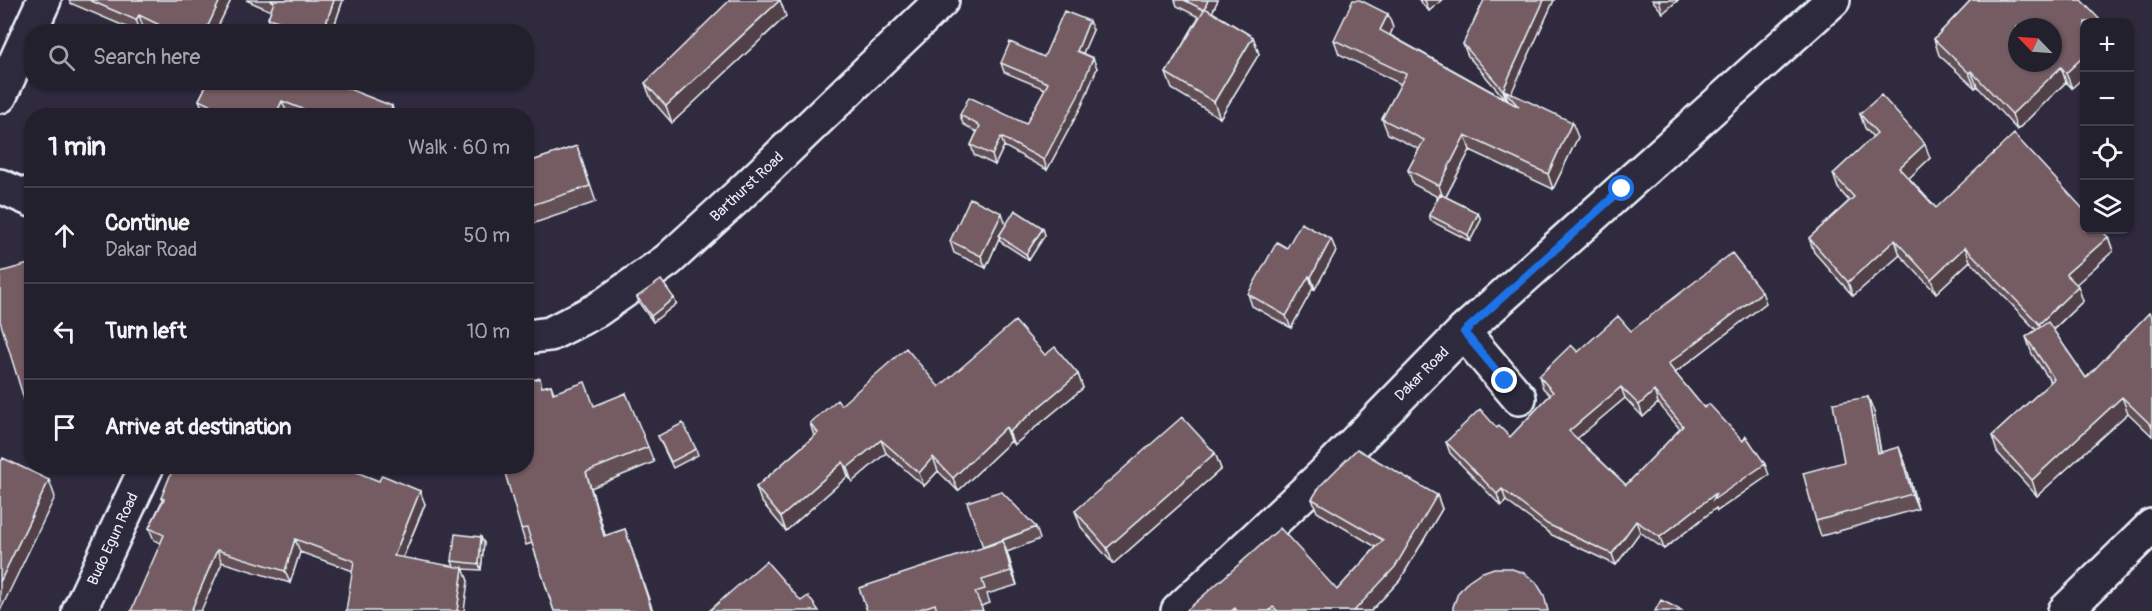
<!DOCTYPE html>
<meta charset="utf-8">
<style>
:root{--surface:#23202e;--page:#2f2d3a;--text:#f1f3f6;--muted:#a3a3aa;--line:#403e4a}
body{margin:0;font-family:Pangolin,sans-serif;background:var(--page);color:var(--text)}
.controls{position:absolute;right:18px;top:18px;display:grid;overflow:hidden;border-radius:12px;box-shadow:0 2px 4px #0004}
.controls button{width:54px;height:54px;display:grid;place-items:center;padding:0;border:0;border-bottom:2px solid var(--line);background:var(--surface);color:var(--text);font:30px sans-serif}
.compass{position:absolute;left:2008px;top:18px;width:54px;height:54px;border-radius:50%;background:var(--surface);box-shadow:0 2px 4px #0004;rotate:295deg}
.stop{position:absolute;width:18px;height:18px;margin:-14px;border:4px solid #1a73e8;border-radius:50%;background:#fff}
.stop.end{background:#1a73e8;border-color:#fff;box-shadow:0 2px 6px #0008}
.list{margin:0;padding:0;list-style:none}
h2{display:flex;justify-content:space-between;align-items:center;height:78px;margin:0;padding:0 24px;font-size:26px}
h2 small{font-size:20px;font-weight:400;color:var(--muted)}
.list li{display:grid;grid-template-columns:39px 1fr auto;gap:18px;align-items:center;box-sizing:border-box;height:96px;padding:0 24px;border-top:2px solid var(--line)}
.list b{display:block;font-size:22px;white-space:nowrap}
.list p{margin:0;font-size:20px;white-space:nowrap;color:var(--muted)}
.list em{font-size:20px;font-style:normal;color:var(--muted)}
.icon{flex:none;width:33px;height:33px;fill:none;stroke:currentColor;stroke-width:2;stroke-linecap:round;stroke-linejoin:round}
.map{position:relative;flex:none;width:2152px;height:611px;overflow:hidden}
.search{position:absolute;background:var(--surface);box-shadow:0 2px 4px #0004;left:24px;top:24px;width:510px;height:66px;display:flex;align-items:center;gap:15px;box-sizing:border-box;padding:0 21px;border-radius:24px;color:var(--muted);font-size:22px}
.panel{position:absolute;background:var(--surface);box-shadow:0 2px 4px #0004;left:24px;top:108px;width:510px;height:366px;border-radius:24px}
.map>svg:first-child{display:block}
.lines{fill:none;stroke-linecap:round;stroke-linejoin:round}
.street-casing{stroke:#e8f1f8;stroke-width:38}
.street{stroke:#2f2a3d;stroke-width:33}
.wall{fill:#644f56;stroke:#e8f1f8;stroke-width:1.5;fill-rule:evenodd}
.shaded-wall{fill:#514046;stroke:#e8f1f8;stroke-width:1.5}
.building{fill:#745c64;stroke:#e8f1f8;stroke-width:1.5;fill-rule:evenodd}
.route{stroke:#1a73e8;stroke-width:8}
.labels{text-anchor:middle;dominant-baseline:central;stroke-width:5;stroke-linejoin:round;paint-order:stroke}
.street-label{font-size:15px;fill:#e8f1f8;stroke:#2f2a3d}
</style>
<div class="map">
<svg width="2152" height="611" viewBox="0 0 2152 611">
<rect width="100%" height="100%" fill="#2f2a3d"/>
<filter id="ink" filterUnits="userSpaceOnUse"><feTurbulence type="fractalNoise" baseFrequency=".0167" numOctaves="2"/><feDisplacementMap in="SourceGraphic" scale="12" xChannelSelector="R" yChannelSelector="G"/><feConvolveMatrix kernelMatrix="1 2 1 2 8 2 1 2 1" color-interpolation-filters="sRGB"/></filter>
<g filter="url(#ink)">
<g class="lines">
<!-- street casing -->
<g class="street-casing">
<path id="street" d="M 0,96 L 44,0
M 0,186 L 32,200
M 1463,332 L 1519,398
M 526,337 L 550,334 L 597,310 L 668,260 L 738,196 L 942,0
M 79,611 L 147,466
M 1178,611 L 1323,475 L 1463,332 L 1833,0
M 2065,611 L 2152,526"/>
</g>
<!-- street -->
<use href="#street" class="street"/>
</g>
<!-- wall -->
<path class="wall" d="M 69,0 L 231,0 L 215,32 L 152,32 L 143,27 L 142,32 L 138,32 L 70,3 Z
M 246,0 L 343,0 L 332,32 L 276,32 L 273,31 L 268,18 L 271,11 Z
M 1175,0 L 1218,0 L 1212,12 L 1253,37 L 1259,54 L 1220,118 L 1172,89 L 1166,73 L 1199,17 L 1177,6 Z
M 1419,0 L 1442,0 L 1429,11 Z
M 1554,0 L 1511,93 L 1578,137 L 1553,189 L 1470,150 L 1446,197 L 1478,213 L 1481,220 L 1470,241 L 1431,221 L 1429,215 L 1438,197 L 1413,184 L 1408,170 L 1419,149 L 1388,134 L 1382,119 L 1401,84 L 1339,54 L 1334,40 L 1388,14 L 1393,28 L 1390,35 L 1505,99 L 1468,56 L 1463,44 Z
M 1652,0 L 1678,0 L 1663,13 Z
M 1969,0 L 2081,0 L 2072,88 L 2066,82 L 2017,130 L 1977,86 L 1975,88 L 1939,55 L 1934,39 L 1970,1 Z
M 786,16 L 672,123 L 651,99 L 645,83 Z
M 1093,30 L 1083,53 L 1097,68 L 1082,105 L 1047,170 L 1004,146 L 995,165 L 974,155 L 971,145 L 977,132 L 963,124 L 960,115 L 1026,124 L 1045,89 L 1004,72 L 1001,63 L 1044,57 Z
M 208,82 L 389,116 L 292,116 L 287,113 L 286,116 L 209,116 L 204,113 L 199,100 Z
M 1860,114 L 1930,158 L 1909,178 L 1936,208 L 2108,237 L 2113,251 L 2076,284 L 2083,301 L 2053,330 L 2086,378 L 2152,317 L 2152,436 L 2128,413 L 2037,496 L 1997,452 L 1992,436 L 2051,382 L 2032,354 L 2026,337 L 2036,330 L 1970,261 L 1936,293 L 1900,255 L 1853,296 L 1814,252 L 1809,238 L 1849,201 L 1838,188 L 1833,174 L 1873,137 L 1865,128 Z
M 577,146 L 596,202 L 526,226 L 526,163 Z
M 1006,225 L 1045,235 L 1029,260 L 1001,242 L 999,238 L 986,268 L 954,253 L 950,241 Z
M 1331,239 L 1336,251 L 1315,289 L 1313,288 L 1291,328 L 1252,306 L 1248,294 L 1287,248 Z
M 637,297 L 676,304 L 653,322 L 639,303 Z
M 1766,303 L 1675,373 L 1704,408 L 1769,475 L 1717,511 L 1716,508 L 1664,549 L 1640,532 L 1616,565 L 1552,535 L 1506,501 L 1501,506 L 1450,453 L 1446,442 L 1497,428 L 1510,437 L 1550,395 L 1543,388 L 1539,376 L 1578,352 L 1631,331 ZM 1625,398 L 1643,417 L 1658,403 L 1680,429 L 1626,485 L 1577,438 Z
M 1045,355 L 1078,374 L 1083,388 L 1014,445 L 1011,441 L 958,491 L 938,471 L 924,486 L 886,453 L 852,482 L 848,476 L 786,531 L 761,501 L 756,487 L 814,436 L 810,423 L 841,405 L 939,387 Z
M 551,385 L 554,393 L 594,406 L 648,447 L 654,462 L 591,488 L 605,536 L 625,529 L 653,611 L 554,611 L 532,543 L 526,545 L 521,529 L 543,387 Z
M 1868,397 L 1874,412 L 1881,452 L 1905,462 L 1918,509 L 1821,536 L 1816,521 L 1844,462 Z
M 658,436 L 696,449 L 698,455 L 673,468 Z
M 1215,453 L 1221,469 L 1113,564 L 1081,527 L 1075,511 Z
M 1437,495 L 1442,509 L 1400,580 L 1371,611 L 1186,611 L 1337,590 L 1376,547 L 1317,512 L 1312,499 Z
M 161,498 L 425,504 L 403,558 L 454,567 L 452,561 L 484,543 L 481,570 L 463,569 L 468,581 L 353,571 L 300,552 L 290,583 L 160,543 L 154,540 L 149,528 L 162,501 Z
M 1036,527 L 1040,539 L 1007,552 L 1017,585 L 987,594 L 990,603 L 981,606 L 983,611 L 867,611 L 983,548 Z"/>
<!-- shaded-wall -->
<path class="shaded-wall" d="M 220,0 L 231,0 L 215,32 L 205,32 Z
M 334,0 L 343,0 L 332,32 L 323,32 Z
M 780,0 L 786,16 L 672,123 L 666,106 Z
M 1208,0 L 1218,0 L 1208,21 L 1204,10 Z
M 1425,0 L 1442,0 L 1429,11 Z
M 1544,0 L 1554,0 L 1510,96 L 1504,90 L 1508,100 L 1507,102 L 1503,90 Z
M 1659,0 L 1678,0 L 1663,13 Z
M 1388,14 L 1393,28 L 1386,44 L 1380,30 Z
M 139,15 L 143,27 L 142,32 L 141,32 L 136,20 Z
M 1089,21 L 1093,30 L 1080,60 L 1077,51 Z
M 1253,37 L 1259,54 L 1220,118 L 1214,102 Z
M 2085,55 L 2085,76 L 2072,88 L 2066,73 Z
M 1093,58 L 1097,68 L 1082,105 L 1047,170 L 1044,160 Z
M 2061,67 L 2066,82 L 2017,130 L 2012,114 Z
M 1971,71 L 1977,86 L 1975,88 L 1969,73 Z
M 282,101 L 287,113 L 286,116 L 275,116 Z
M 392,106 L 395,116 L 389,116 Z
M 1572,122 L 1578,137 L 1553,189 L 1548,174 Z
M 1465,135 L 1470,150 L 1444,200 L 1439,186 Z
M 1001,137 L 1004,146 L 995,165 L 992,155 Z
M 1925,144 L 1930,158 L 1905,182 L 1899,168 Z
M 1002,213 L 1006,225 L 999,236 L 999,238 L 986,268 L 981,256 Z
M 1478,213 L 1481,220 L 1470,241 L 1468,235 Z
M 1043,228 L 1045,235 L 1029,260 L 1026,254 Z
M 2108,237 L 2113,251 L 2071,289 L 2066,274 Z
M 1331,239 L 1336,251 L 1315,289 L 1311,277 Z
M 1895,240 L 1900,255 L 1853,296 L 1848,282 Z
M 1965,247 L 1970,261 L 1936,293 L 1931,279 Z
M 1309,276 L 1313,288 L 1291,328 L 1286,316 Z
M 2078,286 L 2083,301 L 2044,338 L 2039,324 Z
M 1762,292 L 1766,303 L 1672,375 L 1668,364 Z
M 674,298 L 676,304 L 653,322 L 651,316 Z
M 1078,374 L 1083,388 L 1014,445 L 1009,432 Z
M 1621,387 L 1625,398 L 1573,442 L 1569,431 Z
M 1654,391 L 1658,403 L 1643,417 L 1639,405 Z
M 1868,397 L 1874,412 L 1883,468 L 1878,453 Z
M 2122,397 L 2128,413 L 2037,496 L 2032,480 Z
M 1006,427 L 1011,441 L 958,491 L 953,478 Z
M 881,440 L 886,453 L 852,482 L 847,468 Z
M 1899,447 L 1905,462 L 1918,509 L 1912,494 Z
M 1215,453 L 1221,469 L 1113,564 L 1107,548 Z
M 933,457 L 938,471 L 924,486 L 919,473 Z
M 843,462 L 848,476 L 786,531 L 781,517 Z
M 1765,464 L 1769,475 L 1717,511 L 1716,508 L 1664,549 L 1660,537 L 1716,493 Z
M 586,472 L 591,488 L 610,552 L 604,536 Z
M 49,480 L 55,497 L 0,611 L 0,582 Z
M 1502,489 L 1506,501 L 1501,506 L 1497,494 Z
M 420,491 L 425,504 L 398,569 L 394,556 Z
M 1437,495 L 1442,509 L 1400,580 L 1371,611 L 1354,611 Z
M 1636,521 L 1640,532 L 1616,565 L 1612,554 Z
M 481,537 L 484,543 L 481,570 L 479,564 Z
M 295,539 L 300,552 L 290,583 L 285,571 Z
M 1003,541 L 1008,555 L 1017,585 L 1011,571 Z
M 217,550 L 222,563 L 201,611 L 191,611 Z
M 463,568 L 468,581 L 464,611 L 457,611 Z"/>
<!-- building -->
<path class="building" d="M 89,0 L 220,0 L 205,32 L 174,32 L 139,15 L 136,20 Z
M 270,0 L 334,0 L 323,32 L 282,32 L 285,23 L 268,18 L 274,2 Z
M 730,0 L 780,0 L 666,106 L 645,83 Z
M 1184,0 L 1208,0 L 1204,10 Z
M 1353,0 L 1360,0 L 1388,14 L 1380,30 L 1519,107 L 1504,90 L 1572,122 L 1548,174 L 1465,135 L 1439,186 L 1408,170 L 1424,140 L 1382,119 L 1406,74 L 1334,40 Z
M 1484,0 L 1544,0 L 1503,90 L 1463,44 Z
M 1971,0 L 2081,0 L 2102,22 L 2085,22 L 2085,55 L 2066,73 L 2061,67 L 2012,114 L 1971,71 L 1969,73 L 1934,39 ZM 2017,27 L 2053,27 L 2053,63 L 2017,63 Z
M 1205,8 L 1253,37 L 1214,102 L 1166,73 Z
M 1064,11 L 1089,21 L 1077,51 L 1093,58 L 1078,96 L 1044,160 L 1001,137 L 992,155 L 971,145 L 980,126 L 960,115 L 969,97 L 1026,124 L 1048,83 L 1001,63 L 1010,42 L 1044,57 Z
M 208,82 L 331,82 L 392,106 L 389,116 L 320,116 L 282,101 L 275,116 L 232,116 L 199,100 Z
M 1881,95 L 1925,144 L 1899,168 L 1936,208 L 2014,134 L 2085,211 L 2085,230 L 2101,230 L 2108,237 L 2066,274 L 2078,286 L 2039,324 L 1965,247 L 1931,279 L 1895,240 L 1848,282 L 1809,238 L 1854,197 L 1833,174 L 1877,133 L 1860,114 Z
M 577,146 L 590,186 L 526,207 L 526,163 Z
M 1440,194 L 1478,213 L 1468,235 L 1429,215 Z
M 970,198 L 1002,213 L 981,256 L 950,241 Z
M 1015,210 L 1043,228 L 1026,254 L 999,236 Z
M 1301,223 L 1331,239 L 1311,277 L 1309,276 L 1286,316 L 1248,294 L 1277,242 L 1287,248 Z
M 1732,253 L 1762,292 L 1668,364 L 1704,408 L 1709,404 L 1743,441 L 1746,436 L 1765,464 L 1713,500 L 1716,493 L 1660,537 L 1636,521 L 1612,554 L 1547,524 L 1502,489 L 1497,494 L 1446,442 L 1480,409 L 1497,428 L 1499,426 L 1510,437 L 1553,392 L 1539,376 L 1571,345 L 1578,352 L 1618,316 L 1631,331 ZM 1621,387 L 1639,405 L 1654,391 L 1683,426 L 1626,485 L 1569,431 Z
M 32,263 L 32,425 L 0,321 L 0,272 Z
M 661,280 L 674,298 L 651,316 L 637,297 Z
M 2149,313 L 2152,317 L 2152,426 L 2122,397 L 2032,480 L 1992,436 L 2054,379 L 2026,337 L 2048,322 L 2086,378 Z
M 1015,321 L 1045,355 L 1055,347 L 1078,374 L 1009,432 L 1006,427 L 953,478 L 933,457 L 919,473 L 881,440 L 847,468 L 843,462 L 781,517 L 756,487 L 818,433 L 810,423 L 837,400 L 841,405 L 906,348 L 939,387 Z
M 540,378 L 542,387 L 551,385 L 553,393 L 585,382 L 594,406 L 626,393 L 648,447 L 586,472 L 604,536 L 625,529 L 652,611 L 554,611 L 527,528 L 521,529 L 503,466 L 526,466 L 526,382 Z
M 1868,397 L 1878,453 L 1899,447 L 1912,494 L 1816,521 L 1803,473 L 1844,462 L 1833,403 Z
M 1182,417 L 1215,453 L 1107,548 L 1075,511 Z
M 683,423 L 696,449 L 671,462 L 658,436 Z
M 1357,449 L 1437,495 L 1395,567 L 1354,611 L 1278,611 L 1273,607 L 1269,611 L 1237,611 L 1235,608 L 1231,611 L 1186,611 L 1280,528 L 1337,590 L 1383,540 L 1312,499 L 1320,486 Z
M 3,458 L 49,480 L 0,582 L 0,464 Z
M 174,466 L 341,466 L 379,481 L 382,475 L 420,491 L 394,556 L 463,568 L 457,611 L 346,611 L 354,561 L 295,539 L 285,571 L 217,550 L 191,611 L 131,611 L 164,535 L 149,528 L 164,499 L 161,498 Z
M 1001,491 L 1036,527 L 983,547 L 967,502 Z
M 455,534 L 481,537 L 479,564 L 452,561 Z
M 1003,541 L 1011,571 L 982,580 L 985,589 L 975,592 L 983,611 L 937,611 L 935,604 L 914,611 L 867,611 L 859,588 Z
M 766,561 L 801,601 L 808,596 L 819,611 L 709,611 Z
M 1494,568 L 1509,568 L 1524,573 L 1536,582 L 1544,595 L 1548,611 L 1453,611 L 1453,607 L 1458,593 L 1468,581 L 1480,573 Z
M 1661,600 L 1683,611 L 1655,611 Z"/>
</g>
<g class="lines" filter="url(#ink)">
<!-- route -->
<path class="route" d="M 1505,381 L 1464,332 L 1622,189"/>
</g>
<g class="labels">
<!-- street labels -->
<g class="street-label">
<text transform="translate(747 187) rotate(-43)">Barthurst Road</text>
<text transform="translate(1422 374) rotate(-45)">Dakar Road</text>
<text transform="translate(113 539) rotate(-65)">Budo Egun Road</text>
</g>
</g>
</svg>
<div class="controls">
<button>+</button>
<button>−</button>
<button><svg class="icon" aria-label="locate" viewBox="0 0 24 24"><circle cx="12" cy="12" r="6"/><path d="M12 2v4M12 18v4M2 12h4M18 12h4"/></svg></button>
<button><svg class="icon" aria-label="layers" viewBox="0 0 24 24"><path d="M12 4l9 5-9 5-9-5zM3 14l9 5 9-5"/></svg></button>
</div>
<svg class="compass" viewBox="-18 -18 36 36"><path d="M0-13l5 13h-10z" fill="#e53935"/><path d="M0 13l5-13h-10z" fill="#a3a3aa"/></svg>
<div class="stop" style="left:1622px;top:189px"></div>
<div class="stop end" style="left:1505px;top:381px"></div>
<div class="search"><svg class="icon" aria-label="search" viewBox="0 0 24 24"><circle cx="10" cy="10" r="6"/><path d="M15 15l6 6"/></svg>Search here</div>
<section class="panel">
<h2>1 min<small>Walk · 60 m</small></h2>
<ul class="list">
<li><svg class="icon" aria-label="ahead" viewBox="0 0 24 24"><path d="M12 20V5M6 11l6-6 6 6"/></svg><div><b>Continue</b><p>Dakar Road</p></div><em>50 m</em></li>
<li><svg class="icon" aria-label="left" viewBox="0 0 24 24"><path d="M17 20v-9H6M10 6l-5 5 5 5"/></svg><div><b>Turn left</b></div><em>10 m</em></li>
<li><svg class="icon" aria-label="arrive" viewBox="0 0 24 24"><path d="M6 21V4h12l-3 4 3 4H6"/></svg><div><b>Arrive at destination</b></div></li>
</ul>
</section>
</div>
